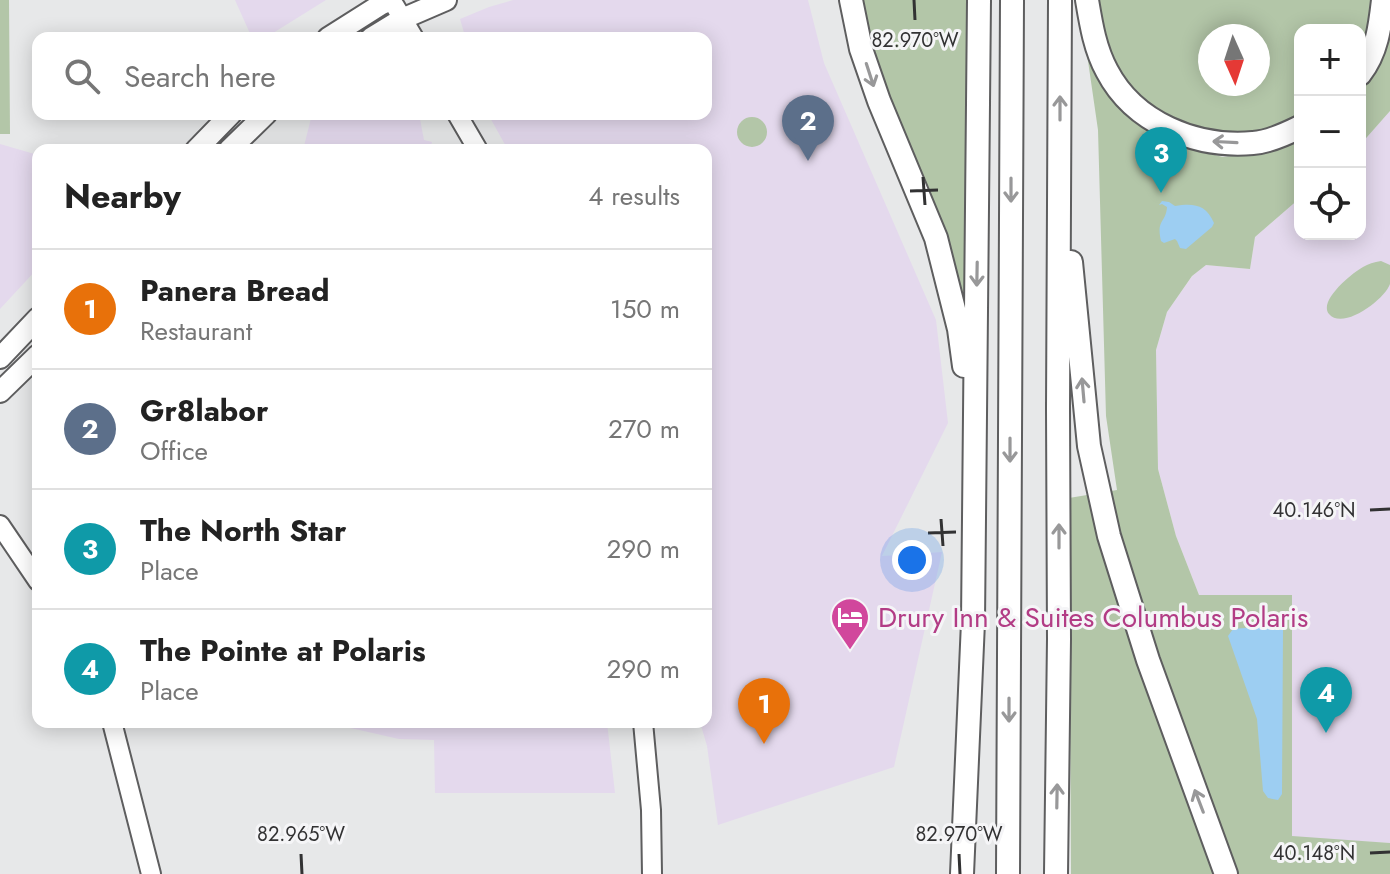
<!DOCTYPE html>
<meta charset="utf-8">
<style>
:root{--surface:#fff;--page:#f2f2f2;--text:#222;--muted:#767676;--line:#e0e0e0;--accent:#ab41a3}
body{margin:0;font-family:Jost,sans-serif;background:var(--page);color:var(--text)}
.controls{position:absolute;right:24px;top:24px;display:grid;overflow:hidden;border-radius:16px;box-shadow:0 4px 20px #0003}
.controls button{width:72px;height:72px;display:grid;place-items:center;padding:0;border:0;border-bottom:2px solid var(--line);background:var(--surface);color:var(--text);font:40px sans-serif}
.compass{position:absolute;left:1198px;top:24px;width:72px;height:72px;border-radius:50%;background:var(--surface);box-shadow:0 4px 20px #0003;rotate:177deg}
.you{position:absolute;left:912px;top:560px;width:28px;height:28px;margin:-20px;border:6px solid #fff;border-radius:50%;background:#1a73e8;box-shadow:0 0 0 12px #1a73e833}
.badge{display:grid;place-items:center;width:52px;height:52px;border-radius:50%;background:var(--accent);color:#fff;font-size:26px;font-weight:700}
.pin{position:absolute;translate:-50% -66px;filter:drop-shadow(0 2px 4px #0008)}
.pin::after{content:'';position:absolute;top:42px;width:28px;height:24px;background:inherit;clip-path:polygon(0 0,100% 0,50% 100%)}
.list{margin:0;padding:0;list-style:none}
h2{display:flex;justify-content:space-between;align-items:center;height:104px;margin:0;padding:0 32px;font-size:34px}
h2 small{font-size:26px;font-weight:400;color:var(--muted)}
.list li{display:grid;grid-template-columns:52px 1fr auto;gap:24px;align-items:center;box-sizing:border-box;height:120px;padding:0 32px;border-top:2px solid var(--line)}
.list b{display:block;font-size:30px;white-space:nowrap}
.list p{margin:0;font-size:26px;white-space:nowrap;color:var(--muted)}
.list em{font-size:26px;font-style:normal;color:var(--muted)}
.icon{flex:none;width:44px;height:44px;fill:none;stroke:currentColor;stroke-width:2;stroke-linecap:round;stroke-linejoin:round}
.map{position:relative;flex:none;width:1390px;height:874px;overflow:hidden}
.search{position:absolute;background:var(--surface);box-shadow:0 4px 20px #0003;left:32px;top:32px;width:680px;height:88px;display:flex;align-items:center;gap:20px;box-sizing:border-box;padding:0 28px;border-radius:16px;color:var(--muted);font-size:30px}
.panel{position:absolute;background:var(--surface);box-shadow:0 4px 20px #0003;left:32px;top:144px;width:680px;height:584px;border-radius:16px}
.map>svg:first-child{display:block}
.commercial{fill:#e4d9ed}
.green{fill:#b3c6a8;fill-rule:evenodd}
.water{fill:#9dcef2}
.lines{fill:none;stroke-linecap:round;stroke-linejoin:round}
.secondary-casing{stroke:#5e5e5f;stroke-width:22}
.primary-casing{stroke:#5e5e5f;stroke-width:24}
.highway-casing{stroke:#5e5e5f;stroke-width:26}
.secondary{stroke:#fff;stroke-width:18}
.primary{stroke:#fff;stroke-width:20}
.highway{stroke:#fff;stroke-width:22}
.oneway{stroke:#989899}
.ticks{fill:none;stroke:#323233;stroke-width:3}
.labels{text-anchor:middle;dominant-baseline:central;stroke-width:6;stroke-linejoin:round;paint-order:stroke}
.hotel-label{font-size:28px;fill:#b23c85;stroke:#f5f5f7;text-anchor:start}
.ticks-label{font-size:20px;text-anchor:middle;fill:#323233;stroke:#f5f5f7;stroke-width:6;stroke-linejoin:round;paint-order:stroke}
</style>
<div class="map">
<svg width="1390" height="874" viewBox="0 0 1390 874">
<rect width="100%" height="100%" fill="#e7e8e9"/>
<!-- commercial -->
<path class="commercial" d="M 235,0 L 326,0 L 265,38 L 252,38 Z
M 513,0 L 808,0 L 824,63 L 936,320 L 948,423 L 882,556 L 942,552 L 894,767 L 718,825 L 707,746 L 700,722 L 706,722 L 706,150 L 508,150 L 488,114 L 706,114 L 706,38 L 463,38 L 465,36 L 460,19 L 489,7 Z
M 1390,111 L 1390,843 L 1292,837 L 1292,595 L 1199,595 L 1176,536 L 1158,469 L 1156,350 L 1167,312 L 1193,275 L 1206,265 L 1250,269 L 1255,237 L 1300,198 L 1300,234 L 1360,234 L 1360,145 Z
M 312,114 L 417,114 L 420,119 L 424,140 L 432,142 L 430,150 L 303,150 Z
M 0,144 L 38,155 L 38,268 L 0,309 Z
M 324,722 L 607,722 L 615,793 L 435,793 L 434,740 L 399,739 Z"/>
<!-- green -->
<path class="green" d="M 0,0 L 9,0 L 10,134 L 0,134 Z
M 861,0 L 971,0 L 968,322 C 955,281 945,238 930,198 C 906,133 875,69 861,0 Z
M 1098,0 L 1370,0 C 1370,18 1367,36 1360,53 L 1360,30 L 1300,30 L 1300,118 C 1287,123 1273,130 1259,133 C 1249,136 1237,133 1228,133 C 1218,132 1206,133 1197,131 C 1138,113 1100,60 1098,0 ZM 1210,36 L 1258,36 L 1258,84 L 1210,84 Z
M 1390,10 L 1390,111 L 1360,145 L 1360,91 L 1386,44 Z
M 1087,54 L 1119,107 L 1148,131 L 1182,147 L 1223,157 L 1249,154 L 1300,140 L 1300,198 L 1255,237 L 1250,269 L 1206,265 L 1192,276 L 1167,312 L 1156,350 L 1158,469 L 1176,536 L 1199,595 L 1292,595 L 1292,836 L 1390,843 L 1390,874 L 1071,874 L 1069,498 L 1117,490 L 1106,416 L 1098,130 Z
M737 132a15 15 0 1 1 30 0a15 15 0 1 1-30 0Z
M 1381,261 L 1390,265 C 1390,270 1390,278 1390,284 C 1385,299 1343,331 1329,314 C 1318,301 1352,273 1363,267 C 1368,264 1374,262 1381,261 Z"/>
<!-- water -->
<path class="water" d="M 1162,201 L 1169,202 L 1175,206 C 1193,203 1206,204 1214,223 L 1212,227 L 1186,249 L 1180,248 L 1177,241 L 1175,239 L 1164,243 L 1161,241 C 1156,219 1166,223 1167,207 L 1162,204 L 1159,205 Z
M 1280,625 L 1283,630 L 1282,794 L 1278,800 L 1268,798 L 1263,791 L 1257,719 L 1228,636 L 1233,629 Z"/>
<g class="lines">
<!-- secondary casing -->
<g class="secondary-casing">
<path id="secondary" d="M 395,6 L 414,38
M 457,114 L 478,150
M 0,525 L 38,581
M 112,722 L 151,874
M 643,722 L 651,810 L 652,874"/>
</g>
<!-- primary casing -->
<g class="primary-casing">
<path id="primary" d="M 328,38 L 380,5 L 391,0
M 371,38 L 402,19 L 446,0
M 196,150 L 231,114
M 229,150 L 266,114
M 0,358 L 38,318
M 0,392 L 38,355"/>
</g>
<!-- highway casing -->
<g class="highway-casing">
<path id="highway" d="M 851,0 L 861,49 L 879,101 L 936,238 L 959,329 L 964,366
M 1087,0 C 1091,24 1095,49 1107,71 C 1134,123 1196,148 1253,143 C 1269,142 1286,134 1300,127
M 1360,74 C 1377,52 1380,27 1383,0
M 1071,262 L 1089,446 L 1109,536 L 1148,660 L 1226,874
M 962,874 L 973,622 L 979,0
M 1008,874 L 1012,0
M 1056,874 L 1059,639 L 1058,409 L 1060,0"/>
</g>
<!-- secondary -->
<use href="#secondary" class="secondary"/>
<!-- primary -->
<use href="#primary" class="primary"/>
<!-- highway -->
<use href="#highway" class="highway"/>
</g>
<!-- one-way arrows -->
<defs><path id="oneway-shaft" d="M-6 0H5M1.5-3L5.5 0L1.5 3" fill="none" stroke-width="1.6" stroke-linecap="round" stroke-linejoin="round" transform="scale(2)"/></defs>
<g class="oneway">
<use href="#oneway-shaft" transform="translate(870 75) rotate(72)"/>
<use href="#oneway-shaft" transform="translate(1060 108) rotate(-90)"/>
<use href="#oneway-shaft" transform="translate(1225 142) rotate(-177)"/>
<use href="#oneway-shaft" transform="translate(1011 190) rotate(90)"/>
<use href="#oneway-shaft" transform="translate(977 274) rotate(91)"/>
<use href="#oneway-shaft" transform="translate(1083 390) rotate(-95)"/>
<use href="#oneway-shaft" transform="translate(1010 450) rotate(90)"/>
<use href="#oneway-shaft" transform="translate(1059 536) rotate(-90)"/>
<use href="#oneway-shaft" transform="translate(1009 710) rotate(90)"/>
<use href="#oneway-shaft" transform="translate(1057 796) rotate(-89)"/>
<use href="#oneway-shaft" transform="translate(1199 801) rotate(-111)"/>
</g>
<!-- ticks -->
<path class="ticks" d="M 914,0 L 915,20M 923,177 L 925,205M 910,191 L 938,190M 1370,510 L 1390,509M 941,519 L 943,546M 928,533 L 956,532M 1370,853 L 1390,852M 301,854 L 302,874M 959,854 L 960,874"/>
<!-- icons -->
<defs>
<g id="hotel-pin" transform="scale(2)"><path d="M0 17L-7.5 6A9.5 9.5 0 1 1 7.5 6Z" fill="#d1479c" stroke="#f5f5f7"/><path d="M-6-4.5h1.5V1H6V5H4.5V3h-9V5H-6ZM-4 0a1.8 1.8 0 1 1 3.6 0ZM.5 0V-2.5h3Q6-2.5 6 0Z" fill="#fff"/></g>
</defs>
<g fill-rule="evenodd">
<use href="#hotel-pin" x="850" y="617"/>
</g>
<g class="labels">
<!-- hotel labels -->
<g class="hotel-label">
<text x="878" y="617">Drury Inn &amp; Suites Columbus Polaris</text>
</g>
</g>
<g class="ticks-label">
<text x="915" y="47">82.970°W</text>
<text x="1314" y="517">40.146°N</text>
<text x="301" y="841">82.965°W</text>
<text x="959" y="841">82.970°W</text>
<text x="1314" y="860">40.148°N</text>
</g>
</svg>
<div class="controls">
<button>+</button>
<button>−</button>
<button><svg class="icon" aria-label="locate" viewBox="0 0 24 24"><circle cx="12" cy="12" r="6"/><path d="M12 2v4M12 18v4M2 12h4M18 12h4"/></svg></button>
</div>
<svg class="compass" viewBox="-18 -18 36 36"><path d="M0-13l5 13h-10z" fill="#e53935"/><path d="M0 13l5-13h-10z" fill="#767676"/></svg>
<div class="you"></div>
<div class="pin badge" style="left:764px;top:744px;background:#e8710a">1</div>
<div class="pin badge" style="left:808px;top:161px;background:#5c6f8a">2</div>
<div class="pin badge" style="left:1161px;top:193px;background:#0f9aa8">3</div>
<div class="pin badge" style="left:1326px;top:733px;background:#0f9aa8">4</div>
<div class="search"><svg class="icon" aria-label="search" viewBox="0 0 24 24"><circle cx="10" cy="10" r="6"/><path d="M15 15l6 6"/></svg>Search here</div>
<section class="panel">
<h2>Nearby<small>4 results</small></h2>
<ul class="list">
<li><span class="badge" style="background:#e8710a">1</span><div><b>Panera Bread</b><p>Restaurant</p></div><em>150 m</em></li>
<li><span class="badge" style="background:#5c6f8a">2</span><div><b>Gr8labor</b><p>Office</p></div><em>270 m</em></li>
<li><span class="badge" style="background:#0f9aa8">3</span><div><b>The North Star</b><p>Place</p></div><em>290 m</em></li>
<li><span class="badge" style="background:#0f9aa8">4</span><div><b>The Pointe at Polaris</b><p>Place</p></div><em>290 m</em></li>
</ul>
</section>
</div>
